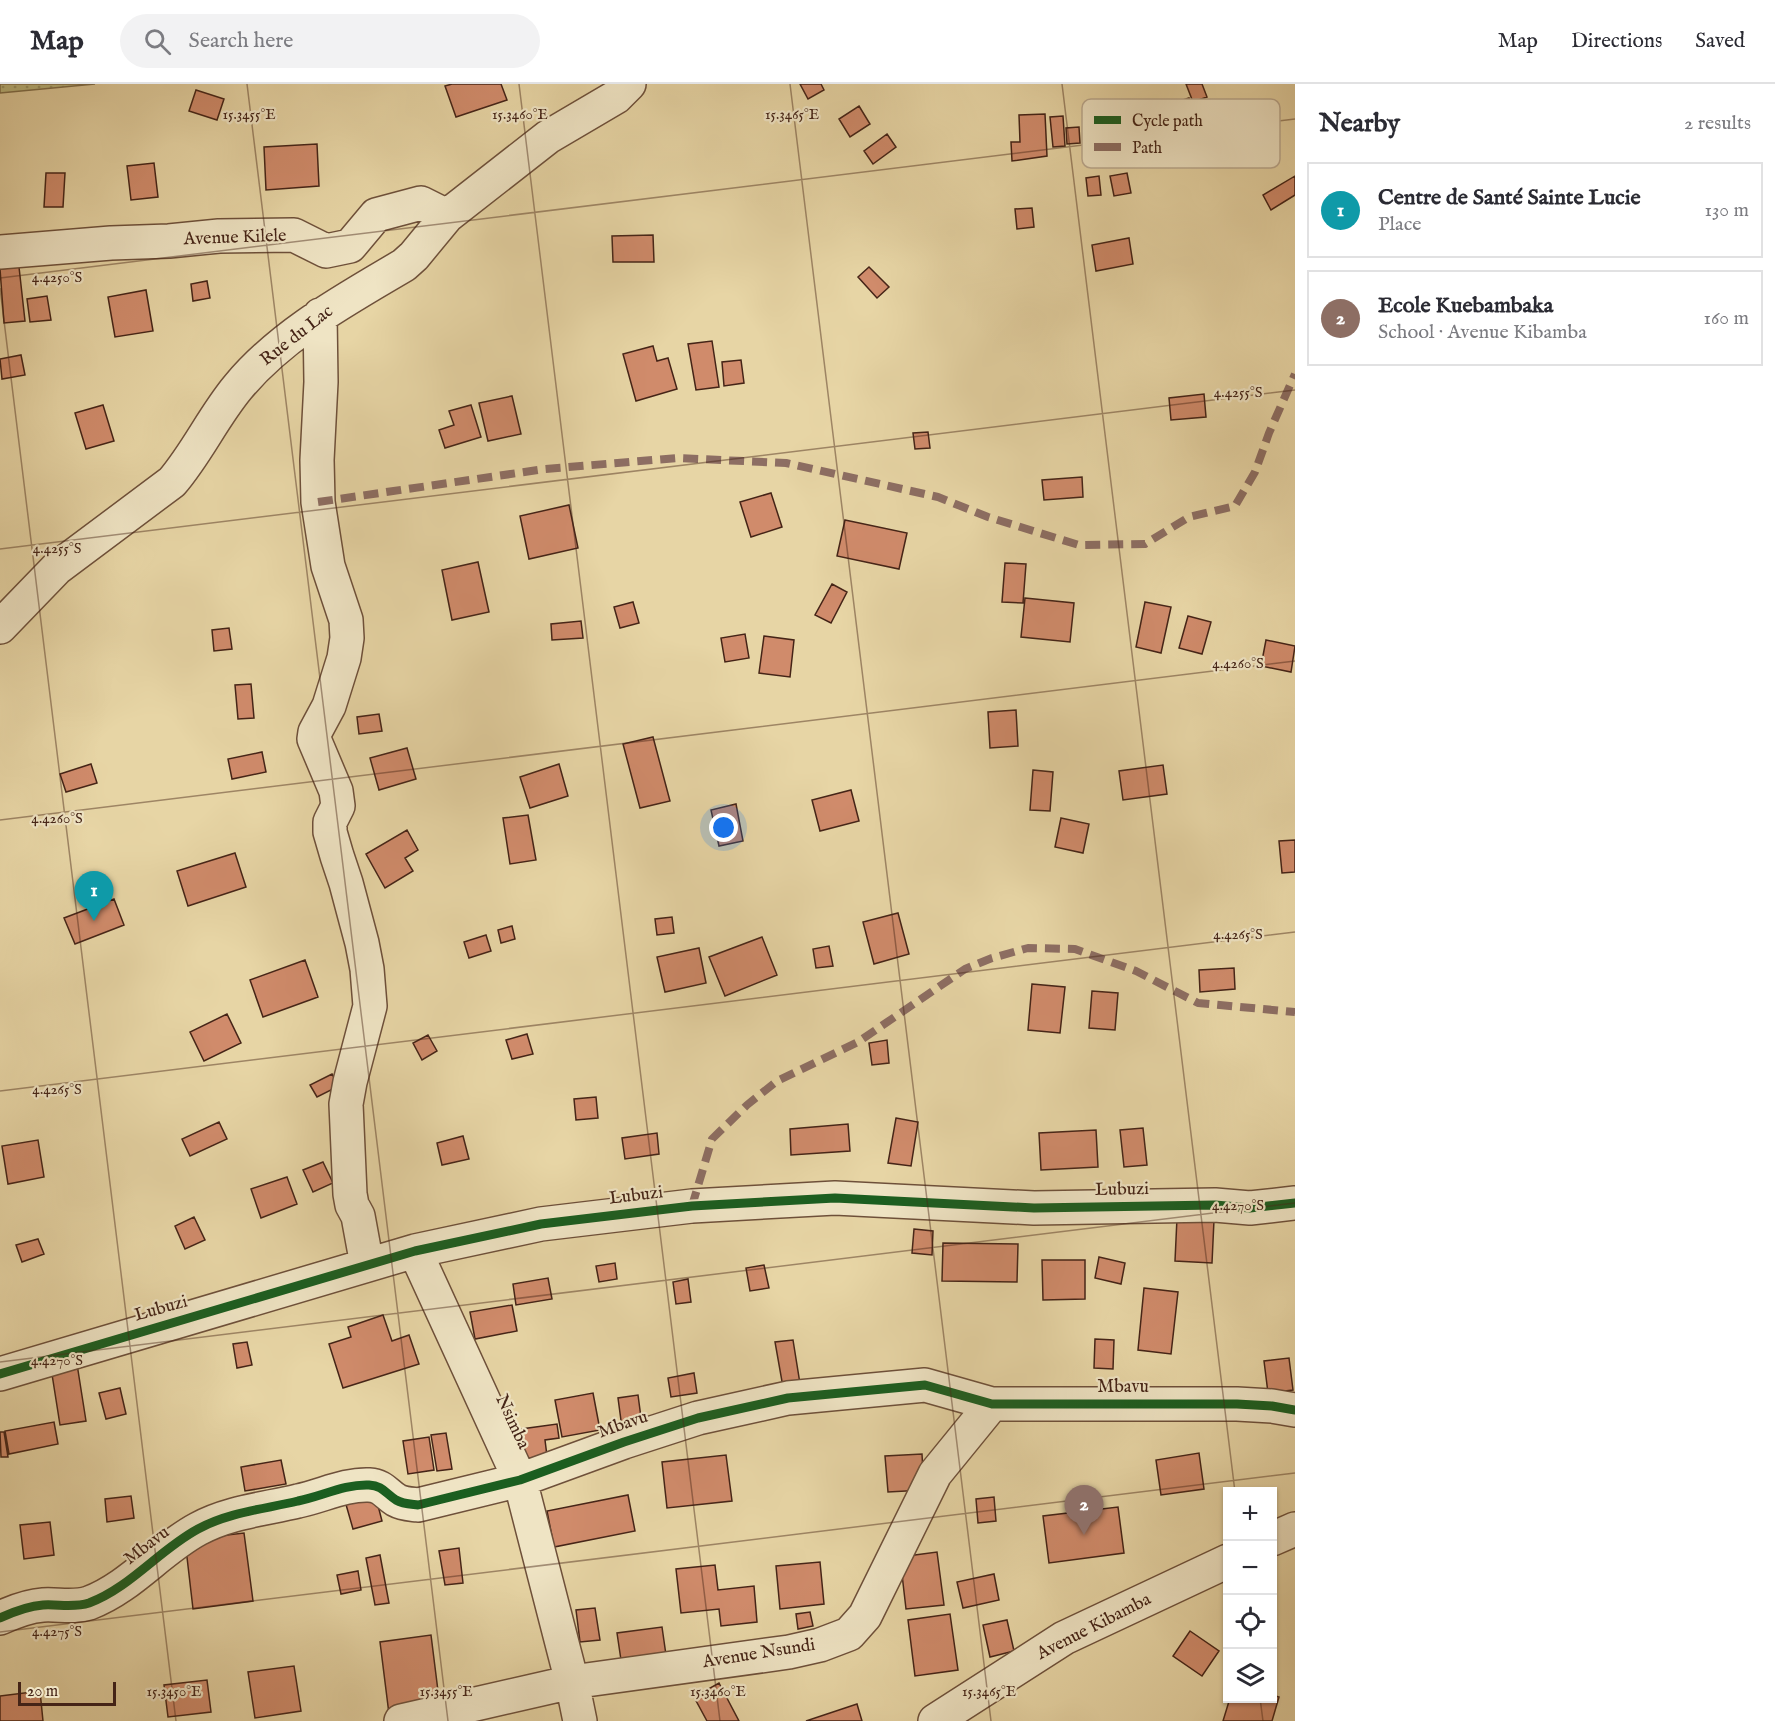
<!DOCTYPE html>
<meta charset="utf-8">
<style>
:root{--surface:#fff;--page:#f2f2f3;--text:#2b2b33;--muted:#7c7c81;--line:#e1e1e2;--accent:#ea580c}
body{margin:0;font-family:"IM FELL English",serif;background:var(--page);color:var(--text)}
.controls{position:absolute;right:18px;bottom:18px;display:grid;overflow:hidden;border-radius:0px;box-shadow:0 2px 4px #0004}
.controls button{width:54px;height:54px;display:grid;place-items:center;padding:0;border:0;border-bottom:2px solid var(--line);background:var(--surface);color:var(--text);font:30px sans-serif}
.scale{position:absolute;left:18px;bottom:15px;width:98px;box-sizing:border-box;padding-left:6px;border:3px solid #452417;border-top:0;font-size:16px;line-height:21px;white-space:nowrap;color:#452417;-webkit-text-stroke:4px #efe4c4;paint-order:stroke}
.you{position:absolute;left:724px;top:744px;width:21px;height:21px;margin:-15px;border:4px solid #fff;border-radius:50%;background:#1a73e8;box-shadow:0 0 0 9px #1a73e833}
.badge{display:grid;place-items:center;width:39px;height:39px;border-radius:50%;background:var(--accent);color:#fff;font-size:20px;font-weight:700}
.pin{position:absolute;translate:-50% -50px;filter:drop-shadow(0 2px 3px #0008)}
.pin::after{content:'';position:absolute;top:32px;width:21px;height:18px;background:inherit;clip-path:polygon(0 0,100% 0,50% 100%)}
.list{margin:0;padding:0;list-style:none}
h2{display:flex;justify-content:space-between;align-items:center;height:78px;margin:0;padding:0 24px;font-size:26px}
h2 small{font-size:20px;font-weight:400;color:var(--muted)}
.list li{display:grid;grid-template-columns:39px 1fr auto;gap:18px;align-items:center;box-sizing:border-box;height:96px;margin:0 12px 12px;padding:0 12px;border:2px solid var(--line);border-radius:0px}
.list b{display:block;font-size:22px;white-space:nowrap}
.list p{margin:0;font-size:20px;white-space:nowrap;color:var(--muted)}
.list em{font-size:20px;font-style:normal;color:var(--muted)}
.icon{flex:none;width:33px;height:33px;fill:none;stroke:currentColor;stroke-width:2;stroke-linecap:round;stroke-linejoin:round}
.map{position:relative;flex:none;width:1295px;height:1637px;overflow:hidden}
header{display:flex;align-items:center;gap:36px;box-sizing:border-box;height:84px;padding:0 30px;background:var(--surface);border-bottom:2px solid var(--line)}
header strong{font-size:28px}
nav{display:flex;gap:33px;margin-inline-start:auto;font-size:21px}
.search{width:420px;height:54px;background:var(--page);display:flex;align-items:center;gap:15px;box-sizing:border-box;padding:0 21px;border-radius:33px;color:var(--muted);font-size:22px}
main{display:flex}
aside{flex:1;background:var(--surface)}
.map>svg:first-child{display:block}
.grass{fill:url(#grass-dots);stroke:#81704c;stroke-width:1.5}
.building{fill:#d08b6b;stroke:#452417;stroke-width:1.5}
.lines{fill:none;stroke-linecap:round;stroke-linejoin:round}
.street-casing{stroke:#6e503a;stroke-width:36}
.street{stroke:#efe4c4;stroke-width:33}
.quiet{stroke:#8d6e63;stroke-width:8;stroke-dasharray:15 8;stroke-linecap:butt}
.cycleway-casing{stroke:#efe4c4;stroke-width:13}
.cycleway{stroke:#1b5e20;stroke-width:9}
.ticks{fill:none;stroke:#452417;stroke-width:1.5;stroke-opacity:0.45}
.labels{text-anchor:middle;dominant-baseline:central;stroke-width:4.5;stroke-linejoin:round;paint-order:stroke}
.street-label{font-size:18px;fill:#452417;stroke:#efe4c4}
.key{fill:#efe4c4;stroke:#bcaa90;stroke-width:1.5}
.key-label{font-size:16px;fill:#452417}
.ticks-label{font-size:15px;text-anchor:middle;fill:#452417;stroke:#efe4c4;stroke-width:4.5;stroke-linejoin:round;paint-order:stroke}
</style>
<header>
<strong>Map</strong>
<div class="search"><svg class="icon" aria-label="search" viewBox="0 0 24 24"><circle cx="10" cy="10" r="6"/><path d="M15 15l6 6"/></svg>Search here</div>
<nav><a>Map</a><a>Directions</a><a>Saved</a></nav>
</header>
<main>
<div class="map">
<svg width="1295" height="1637" viewBox="0 0 1295 1637">
<defs>
<pattern id="grass-dots" width="8" height="8" patternUnits="userSpaceOnUse" patternTransform="scale(1.5)"><rect width="8" height="8" fill="#bdbb81"/><path d="M2 2h.1M6 6h.1" fill="none" stroke="#9b9869" stroke-width="1.8" stroke-linecap="round"/></pattern>
</defs>
<rect width="100%" height="100%" fill="#e7d5a5"/>
<filter id="stains"><feTurbulence type="fractalNoise" baseFrequency=".00333" numOctaves="4"/><feColorMatrix values="0 0 0 0 .2 0 0 0 0 .09 0 0 0 0 .02 0 0 0 .5 -.17"/></filter>
<radialGradient id="worn" r=".72"><stop offset=".6" stop-color="#630" stop-opacity="0"/><stop offset="1" stop-color="#630" stop-opacity=".3"/></radialGradient>
<!-- grass -->
<path class="grass" d="M 0,0 L 95,0 L 0,9 Z"/>
<!-- building -->
<path class="building" d="M 452,0 L 501,0 L 507,16 L 456,33 L 445,2 Z
M 800,0 L 821,0 L 824,6 L 808,15 Z
M 1186,0 L 1202,0 L 1207,13 L 1193,18 Z
M 196,6 L 224,15 L 217,36 L 189,27 Z
M 1189,14 L 1197,38 L 1172,46 L 1164,22 Z
M 859,22 L 870,40 L 850,53 L 839,35 Z
M 1045,30 L 1047,72 L 1012,77 L 1011,58 L 1020,58 L 1019,31 Z
M 1063,32 L 1065,62 L 1053,63 L 1050,33 Z
M 1079,43 L 1080,59 L 1067,60 L 1066,44 Z
M 887,50 L 896,63 L 873,80 L 864,67 Z
M 317,60 L 319,102 L 266,106 L 264,63 Z
M 154,79 L 158,113 L 131,116 L 127,82 Z
M 46,89 L 65,89 L 63,123 L 44,123 Z
M 1127,89 L 1131,109 L 1114,112 L 1110,92 Z
M 1099,92 L 1101,111 L 1088,112 L 1086,94 Z
M 1295,92 L 1295,111 L 1271,126 L 1263,111 Z
M 1032,124 L 1034,143 L 1017,145 L 1015,125 Z
M 653,151 L 654,178 L 613,178 L 612,152 Z
M 1129,154 L 1133,180 L 1096,187 L 1092,161 Z
M 19,183 L 25,237 L 4,239 L 0,185 Z
M 869,183 L 889,203 L 877,214 L 858,193 Z
M 207,197 L 210,214 L 193,217 L 191,200 Z
M 146,206 L 153,247 L 115,253 L 108,213 Z
M 47,212 L 51,236 L 30,238 L 27,215 Z
M 712,257 L 719,303 L 696,306 L 688,260 Z
M 653,262 L 657,277 L 668,274 L 677,305 L 636,317 L 623,270 Z
M 21,271 L 25,291 L 2,295 L 0,275 Z
M 741,276 L 744,299 L 724,302 L 722,278 Z
M 1204,310 L 1206,333 L 1171,336 L 1169,314 Z
M 512,312 L 521,350 L 488,357 L 479,319 Z
M 103,321 L 114,357 L 86,365 L 75,329 Z
M 471,321 L 481,353 L 445,364 L 439,346 L 454,341 L 449,327 Z
M 928,348 L 930,364 L 915,365 L 913,349 Z
M 1082,393 L 1083,413 L 1044,416 L 1042,396 Z
M 771,409 L 782,443 L 751,453 L 740,418 Z
M 569,421 L 578,464 L 529,475 L 520,432 Z
M 845,436 L 907,449 L 899,485 L 837,472 Z
M 478,478 L 489,528 L 452,536 L 442,486 Z
M 1005,479 L 1026,480 L 1023,519 L 1002,518 Z
M 832,500 L 847,508 L 831,539 L 815,531 Z
M 1025,514 L 1074,519 L 1070,558 L 1021,553 Z
M 633,518 L 639,539 L 620,544 L 614,523 Z
M 1145,518 L 1171,523 L 1161,569 L 1136,563 Z
M 1188,532 L 1211,538 L 1202,570 L 1179,564 Z
M 581,537 L 583,554 L 552,556 L 551,540 Z
M 229,544 L 232,565 L 214,567 L 212,546 Z
M 745,550 L 749,574 L 725,578 L 721,554 Z
M 764,552 L 794,556 L 790,593 L 759,589 Z
M 1266,556 L 1295,562 L 1291,588 L 1261,582 Z
M 251,600 L 254,634 L 238,635 L 235,601 Z
M 1016,626 L 1018,662 L 990,664 L 988,628 Z
M 379,630 L 382,647 L 359,650 L 357,633 Z
M 653,653 L 670,717 L 640,724 L 623,660 Z
M 407,664 L 416,695 L 379,706 L 370,674 Z
M 262,668 L 266,688 L 232,695 L 228,675 Z
M 91,680 L 97,699 L 66,708 L 60,690 Z
M 559,680 L 568,712 L 530,724 L 520,693 Z
M 1163,681 L 1167,710 L 1123,716 L 1119,687 Z
M 1033,686 L 1053,688 L 1050,727 L 1030,726 Z
M 851,706 L 859,737 L 820,747 L 812,716 Z
M 736,720 L 743,757 L 719,762 L 711,726 Z
M 528,731 L 536,776 L 510,780 L 503,734 Z
M 1061,734 L 1089,740 L 1083,769 L 1055,763 Z
M 407,746 L 418,766 L 405,774 L 413,787 L 385,804 L 366,770 Z
M 1295,756 L 1295,788 L 1282,789 L 1279,757 Z
M 235,769 L 246,803 L 188,822 L 177,787 Z
M 114,815 L 124,841 L 75,860 L 64,834 Z
M 898,829 L 909,870 L 874,880 L 863,838 Z
M 672,833 L 674,849 L 657,851 L 655,835 Z
M 512,842 L 515,855 L 501,859 L 498,846 Z
M 486,851 L 491,867 L 469,874 L 464,858 Z
M 762,853 L 777,891 L 725,912 L 709,873 Z
M 829,862 L 833,882 L 816,884 L 813,865 Z
M 699,864 L 706,899 L 665,908 L 657,873 Z
M 305,876 L 318,913 L 263,933 L 250,896 Z
M 1234,884 L 1235,905 L 1200,908 L 1199,886 Z
M 1032,900 L 1065,903 L 1060,949 L 1028,946 Z
M 1092,907 L 1118,909 L 1115,946 L 1089,944 Z
M 227,930 L 241,959 L 204,977 L 190,948 Z
M 527,950 L 533,970 L 512,975 L 506,956 Z
M 428,951 L 437,967 L 422,976 L 413,959 Z
M 887,956 L 889,979 L 872,981 L 869,959 Z
M 332,990 L 339,1002 L 317,1013 L 310,1001 Z
M 596,1013 L 598,1034 L 576,1036 L 574,1015 Z
M 896,1034 L 918,1038 L 911,1082 L 888,1079 Z
M 219,1038 L 227,1055 L 190,1072 L 182,1055 Z
M 848,1040 L 850,1067 L 791,1071 L 790,1045 Z
M 1143,1044 L 1147,1081 L 1124,1083 L 1120,1046 Z
M 1096,1046 L 1098,1083 L 1041,1086 L 1039,1049 Z
M 657,1049 L 659,1070 L 625,1075 L 622,1054 Z
M 463,1052 L 469,1075 L 442,1081 L 437,1059 Z
M 38,1056 L 44,1093 L 8,1100 L 2,1062 Z
M 323,1078 L 333,1099 L 313,1108 L 303,1086 Z
M 287,1093 L 297,1120 L 261,1134 L 251,1105 Z
M 194,1133 L 205,1156 L 185,1165 L 175,1142 Z
M 1177,1134 L 1214,1136 L 1212,1179 L 1175,1177 Z
M 914,1145 L 933,1147 L 932,1171 L 912,1169 Z
M 38,1155 L 44,1170 L 22,1178 L 16,1161 Z
M 943,1159 L 1018,1160 L 1017,1198 L 942,1197 Z
M 1099,1173 L 1125,1179 L 1121,1200 L 1095,1194 Z
M 1042,1176 L 1085,1176 L 1085,1215 L 1043,1216 Z
M 615,1179 L 617,1195 L 599,1198 L 596,1182 Z
M 764,1181 L 769,1204 L 750,1207 L 746,1184 Z
M 548,1194 L 552,1215 L 516,1221 L 513,1200 Z
M 688,1195 L 691,1218 L 676,1220 L 673,1198 Z
M 1144,1204 L 1178,1208 L 1171,1270 L 1138,1266 Z
M 512,1221 L 517,1247 L 475,1255 L 470,1228 Z
M 383,1231 L 392,1257 L 409,1251 L 419,1280 L 343,1304 L 329,1260 L 351,1253 L 348,1243 Z
M 1095,1255 L 1114,1256 L 1113,1285 L 1094,1284 Z
M 793,1256 L 801,1306 L 784,1309 L 775,1258 Z
M 247,1258 L 252,1281 L 237,1284 L 233,1260 Z
M 1289,1274 L 1293,1306 L 1268,1309 L 1264,1277 Z
M 77,1280 L 86,1337 L 60,1341 L 51,1284 Z
M 694,1289 L 697,1309 L 671,1313 L 668,1294 Z
M 120,1304 L 126,1330 L 106,1335 L 99,1309 Z
M 593,1309 L 600,1346 L 562,1353 L 555,1316 Z
M 638,1311 L 642,1341 L 622,1344 L 618,1314 Z
M 54,1338 L 58,1360 L 9,1370 L 5,1347 Z
M 557,1340 L 559,1354 L 545,1356 L 547,1372 L 518,1376 L 514,1346 Z
M 0,1348 L 4,1348 L 8,1373 L 1,1373 Z
M 446,1349 L 452,1385 L 437,1387 L 431,1351 Z
M 429,1353 L 434,1386 L 408,1390 L 403,1357 Z
M 1199,1369 L 1204,1405 L 1161,1411 L 1156,1376 Z
M 922,1370 L 924,1406 L 888,1408 L 885,1372 Z
M 726,1371 L 732,1417 L 667,1424 L 662,1378 Z
M 281,1376 L 286,1400 L 245,1407 L 241,1383 Z
M 373,1402 L 382,1437 L 353,1445 L 343,1410 Z
M 628,1411 L 635,1447 L 554,1463 L 547,1427 Z
M 131,1412 L 134,1434 L 107,1438 L 105,1415 Z
M 994,1413 L 996,1437 L 978,1439 L 976,1415 Z
M 1118,1423 L 1124,1469 L 1049,1479 L 1043,1432 Z
M 50,1438 L 54,1471 L 24,1475 L 20,1441 Z
M 244,1449 L 253,1517 L 193,1525 L 185,1456 Z
M 459,1464 L 463,1499 L 445,1501 L 439,1467 Z
M 937,1468 L 944,1521 L 906,1525 L 900,1473 Z
M 380,1471 L 389,1519 L 375,1521 L 366,1474 Z
M 820,1478 L 824,1520 L 780,1525 L 776,1482 Z
M 715,1481 L 718,1506 L 754,1502 L 757,1538 L 721,1542 L 719,1525 L 681,1529 L 676,1485 Z
M 358,1487 L 361,1506 L 341,1510 L 337,1491 Z
M 994,1490 L 999,1516 L 963,1524 L 957,1498 Z
M 595,1524 L 600,1556 L 580,1558 L 576,1526 Z
M 810,1528 L 813,1542 L 798,1545 L 796,1530 Z
M 950,1530 L 958,1586 L 915,1592 L 908,1536 Z
M 1007,1536 L 1014,1567 L 990,1573 L 983,1541 Z
M 662,1543 L 666,1571 L 621,1576 L 617,1549 Z
M 1190,1547 L 1219,1567 L 1202,1592 L 1173,1572 Z
M 431,1551 L 440,1623 L 389,1630 L 380,1558 Z
M 294,1582 L 301,1627 L 255,1634 L 248,1588 Z
M 207,1596 L 211,1628 L 168,1633 L 164,1601 Z
M 719,1599 L 739,1637 L 707,1637 L 694,1613 Z
M 40,1607 L 43,1637 L 0,1637 L 0,1612 Z
M 1272,1611 L 1279,1613 L 1272,1637 L 1223,1637 L 1230,1614 L 1272,1614 Z
M 857,1620 L 862,1637 L 806,1637 Z"/>
<g class="lines">
<!-- street casing -->
<g class="street-casing">
<path id="street" d="M 0,168 L 111,159 L 169,157 L 219,152 L 294,151 L 326,167 L 350,162 L 376,131 L 421,119 L 447,132
M 320,231 L 321,298 L 317,376 L 318,418 L 328,482 L 346,536 L 347,554 L 344,574 L 329,622 L 315,648 L 314,655 L 336,707 L 338,722 L 330,738 L 330,748 L 337,772 L 346,799 L 362,859 L 367,885 L 370,922 L 350,998 L 346,1020 L 350,1110 L 352,1121 L 358,1132 L 367,1181
M 0,543 L 57,484 L 172,398 C 197,369 213,333 238,303 C 282,250 345,216 404,181 L 414,172 L 447,132 L 548,53 L 616,13 L 629,0
M 415,1167 L 520,1396 L 572,1598 L 580,1637
M 0,1290 L 415,1167 L 541,1140 L 692,1122 L 835,1114 L 1034,1124 L 1215,1121 L 1250,1124 L 1295,1119
M 1272,1455 L 1295,1445
M 0,1534 C 13,1528 29,1522 43,1521 C 58,1520 74,1524 89,1519 C 131,1503 159,1466 198,1445 C 229,1428 265,1425 298,1417 C 322,1412 345,1400 369,1401 C 383,1402 385,1409 396,1416 C 403,1420 410,1420 418,1421 L 520,1396 L 624,1358 L 698,1334 L 788,1314 L 925,1301 L 992,1320 L 1237,1320 L 1272,1322 L 1295,1326
M 401,1637 L 572,1598 L 789,1568 L 820,1561 L 849,1550 L 865,1532 L 935,1390 L 992,1320
M 935,1637 L 1064,1554 L 1228,1477"/>
</g>
<!-- street -->
<use href="#street" class="street"/>
<!-- quiet -->
<path class="quiet" d="M 318,418 L 545,385 L 677,374 L 786,379 L 938,413 L 988,433 L 1079,461 L 1145,460 L 1189,433 L 1235,422 L 1255,388 L 1269,349 L 1295,290
M 692,1122 L 712,1055 L 747,1021 L 777,997 L 858,958 L 965,885 L 992,874 L 1028,864 L 1075,865 L 1136,887 L 1198,919 L 1295,928 L 1295,930"/>
<!-- cycleway casing -->
<g class="cycleway-casing">
<path id="cycleway" d="M 0,1290 L 415,1167 L 541,1140 L 692,1122 L 835,1114 L 1034,1124 L 1215,1121 L 1250,1124 L 1295,1119
M 0,1534 C 13,1528 29,1522 43,1521 C 58,1520 74,1524 89,1519 C 131,1503 159,1466 198,1445 C 229,1428 265,1425 298,1417 C 322,1412 345,1400 369,1401 C 383,1402 385,1409 396,1416 C 403,1420 410,1420 418,1421 L 520,1396 L 624,1358 L 698,1334 L 788,1314 L 925,1301 L 992,1320 L 1237,1320 L 1272,1322 L 1295,1326"/>
</g>
<!-- cycleway -->
<use href="#cycleway" class="cycleway"/>
</g>
<!-- ticks -->
<path class="ticks" d="M 247,0 L 448,1637M 519,0 L 720,1637M 790,0 L 991,1637M 1062,0 L 1235,1408M 0,194 L 1295,35M 0,204 L 176,1637M 0,465 L 1295,306M 0,736 L 1295,577M 0,1007 L 1295,848M 0,1278 L 1295,1119M 0,1548 L 1295,1389M 1260,1614 L 1263,1637"/>
<g class="labels">
<!-- street labels -->
<g class="street-label">
<text transform="translate(235 154) rotate(-2)">Avenue Kilele</text>
<text transform="translate(297 252) rotate(-38)">Rue du Lac</text>
<text transform="translate(1122 1106) rotate(-1)">Lubuzi</text>
<text transform="translate(636 1112) rotate(-7)">Lubuzi</text>
<text transform="translate(161 1225) rotate(-16)">Lubuzi</text>
<text x="1123" y="1303">Mbavu</text>
<text transform="translate(512 1338) rotate(65)">Nsimba</text>
<text transform="translate(623 1341) rotate(-19)">Mbavu</text>
<text transform="translate(147 1462) rotate(-37)">Mbavu</text>
<text transform="translate(1094 1543) rotate(-27)">Avenue Kibamba</text>
<text transform="translate(759 1570) rotate(-9)">Avenue Nsundi</text>
</g>
</g>
<!-- legend -->
<rect x="1082" y="15" width="198" height="69" rx="9" class="key"/>
<rect x="1094" y="32" width="27" height="8" fill="#1b5e20"/>
<rect x="1094" y="59" width="27" height="8" fill="#8d6e63"/>
<g class="key-label">
<text x="1132" y="42">Cycle path</text>
<text x="1132" y="69">Path</text>
</g>
<g class="ticks-label">
<text x="249" y="35">15.3455°E</text>
<text x="520" y="35">15.3460°E</text>
<text x="792" y="35">15.3465°E</text>
<text x="57" y="198">4.4250°S</text>
<text x="1238" y="313">4.4255°S</text>
<text x="57" y="469">4.4255°S</text>
<text x="1238" y="584">4.4260°S</text>
<text x="57" y="739">4.4260°S</text>
<text x="1238" y="855">4.4265°S</text>
<text x="57" y="1010">4.4265°S</text>
<text x="1238" y="1126">4.4270°S</text>
<text x="57" y="1281">4.4270°S</text>
<text x="57" y="1552">4.4275°S</text>
<text x="174" y="1612">15.3450°E</text>
<text x="446" y="1612">15.3455°E</text>
<text x="718" y="1612">15.3460°E</text>
<text x="989" y="1612">15.3465°E</text>
</g>
<rect width="100%" height="100%" filter="url(#stains)"/>
<rect width="100%" height="100%" fill="url(#worn)"/>
</svg>
<div class="controls">
<button>+</button>
<button>−</button>
<button><svg class="icon" aria-label="locate" viewBox="0 0 24 24"><circle cx="12" cy="12" r="6"/><path d="M12 2v4M12 18v4M2 12h4M18 12h4"/></svg></button>
<button><svg class="icon" aria-label="layers" viewBox="0 0 24 24"><path d="M12 4l9 5-9 5-9-5zM3 14l9 5 9-5"/></svg></button>
</div>
<div class="scale">20 m</div>
<div class="you"></div>
<div class="pin badge" style="left:94px;top:837px;background:#0f9aa8">1</div>
<div class="pin badge" style="left:1084px;top:1451px;background:#8d6e63">2</div>
</div>
<aside>
<h2>Nearby<small>2 results</small></h2>
<ul class="list">
<li><span class="badge" style="background:#0f9aa8">1</span><div><b>Centre de Santé Sainte Lucie</b><p>Place</p></div><em>130 m</em></li>
<li><span class="badge" style="background:#8d6e63">2</span><div><b>Ecole Kuebambaka</b><p>School · Avenue Kibamba</p></div><em>160 m</em></li>
</ul>
</aside>
</main>
